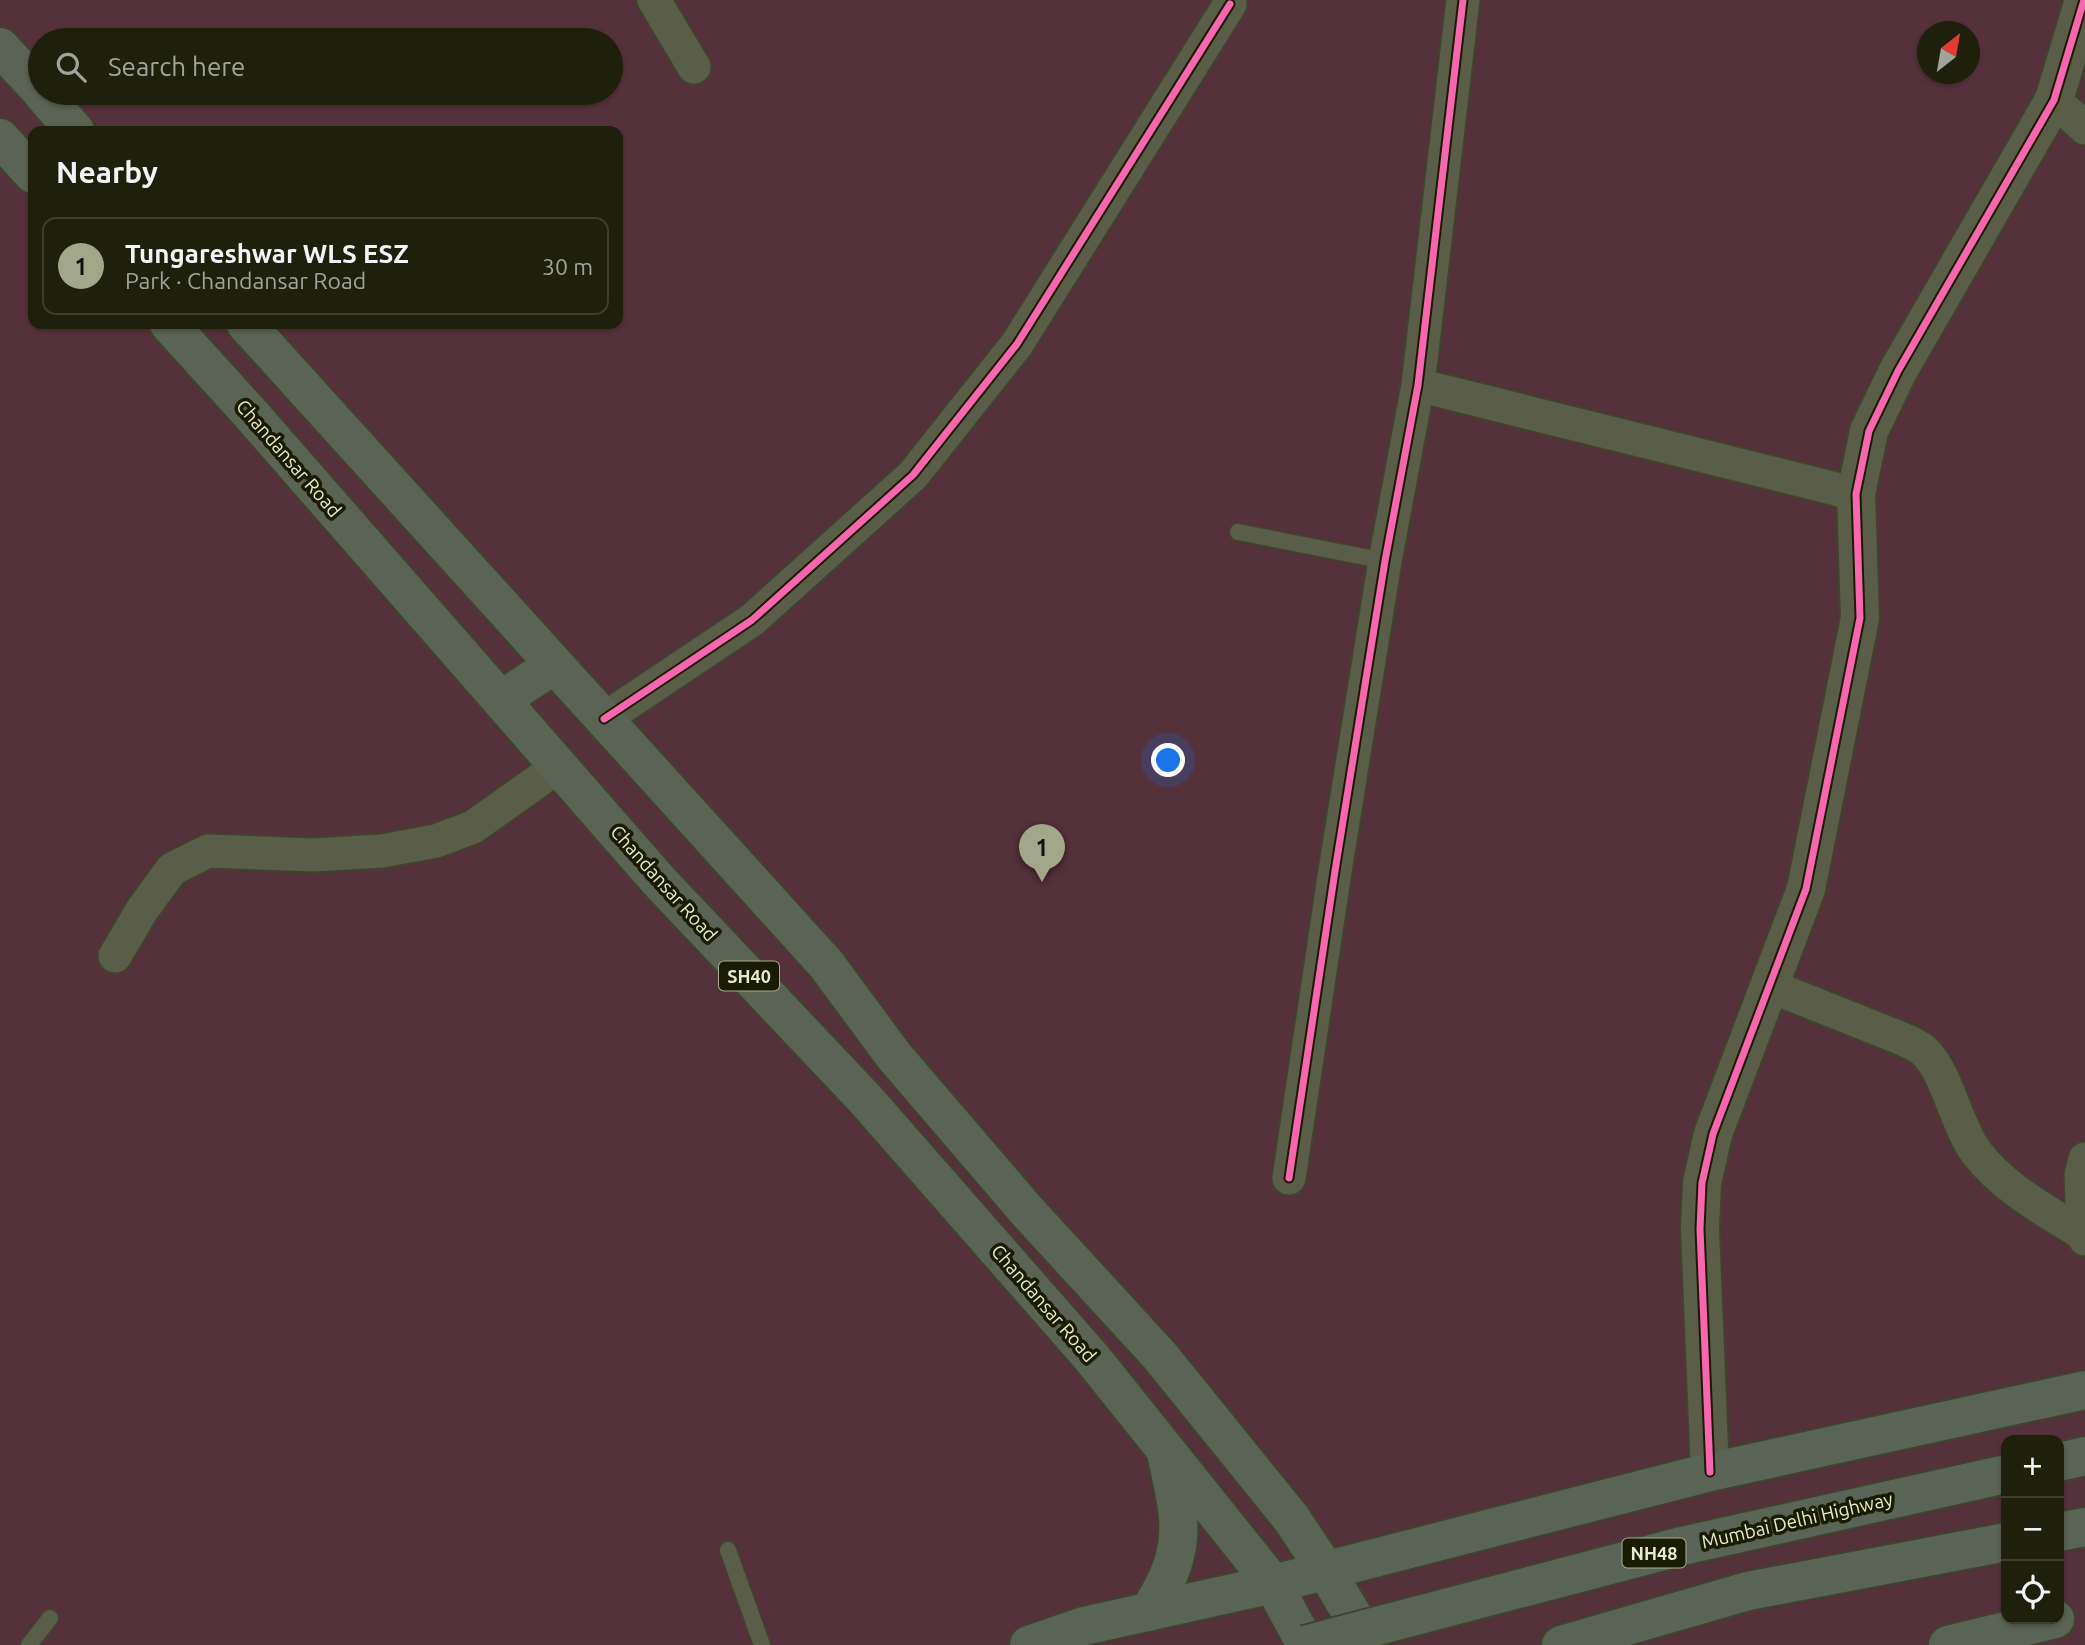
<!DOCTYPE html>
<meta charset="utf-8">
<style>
:root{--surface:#1e200b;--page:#262814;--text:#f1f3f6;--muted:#a1a39d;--line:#3c3e2c;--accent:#a3a789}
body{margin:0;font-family:Ubuntu,sans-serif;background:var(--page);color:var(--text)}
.controls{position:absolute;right:21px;bottom:21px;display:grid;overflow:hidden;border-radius:14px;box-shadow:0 2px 5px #0004}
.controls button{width:63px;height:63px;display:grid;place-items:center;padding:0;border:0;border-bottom:2px solid var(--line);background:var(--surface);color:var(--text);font:35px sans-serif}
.compass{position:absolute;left:1917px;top:21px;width:63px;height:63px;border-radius:50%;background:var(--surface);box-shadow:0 2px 5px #0004;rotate:31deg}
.you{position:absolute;left:1169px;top:761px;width:24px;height:24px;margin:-18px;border:5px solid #fff;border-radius:50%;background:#1a73e8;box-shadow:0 0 0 10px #1a73e833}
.badge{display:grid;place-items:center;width:46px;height:46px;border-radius:50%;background:var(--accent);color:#111;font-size:23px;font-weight:700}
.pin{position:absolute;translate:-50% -58px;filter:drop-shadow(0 2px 4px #0008)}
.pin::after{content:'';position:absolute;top:37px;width:24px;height:21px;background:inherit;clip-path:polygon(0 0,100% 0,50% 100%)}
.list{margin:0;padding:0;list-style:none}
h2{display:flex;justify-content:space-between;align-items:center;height:91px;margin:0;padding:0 28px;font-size:30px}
h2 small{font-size:23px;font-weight:400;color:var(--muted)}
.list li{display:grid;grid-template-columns:46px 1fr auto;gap:21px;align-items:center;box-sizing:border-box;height:98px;margin:0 14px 14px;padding:0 14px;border:2px solid var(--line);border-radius:14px}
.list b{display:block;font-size:26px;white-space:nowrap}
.list p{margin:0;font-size:23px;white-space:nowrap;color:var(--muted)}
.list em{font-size:23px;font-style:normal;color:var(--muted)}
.icon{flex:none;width:38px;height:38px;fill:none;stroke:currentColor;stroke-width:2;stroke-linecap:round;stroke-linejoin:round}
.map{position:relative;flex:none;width:2085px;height:1645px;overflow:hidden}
.search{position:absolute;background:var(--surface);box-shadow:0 2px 5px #0004;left:28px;top:28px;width:595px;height:77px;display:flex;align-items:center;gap:18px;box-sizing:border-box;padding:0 24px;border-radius:38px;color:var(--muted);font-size:26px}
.panel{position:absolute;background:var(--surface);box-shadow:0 2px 5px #0004;left:28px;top:126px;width:595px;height:203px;border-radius:14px}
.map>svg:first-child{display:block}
.green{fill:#55313c;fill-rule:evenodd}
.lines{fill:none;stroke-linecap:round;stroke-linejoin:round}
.service-casing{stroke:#40432e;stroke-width:19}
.minor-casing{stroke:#40432e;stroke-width:37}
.tertiary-casing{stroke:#40432e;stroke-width:42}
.primary-casing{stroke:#40432e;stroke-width:42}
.trunk-casing{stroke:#40432e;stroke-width:42}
.service{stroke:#5a5d47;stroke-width:16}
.minor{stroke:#5a5d47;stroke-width:33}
.tertiary{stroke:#5a5d47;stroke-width:38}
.primary{stroke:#5b6354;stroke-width:38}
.trunk{stroke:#5a6456;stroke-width:38}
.trunk-bridge-casing{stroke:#40432e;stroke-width:42;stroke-linecap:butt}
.trunk-bridge{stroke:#5a6456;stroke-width:38}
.cycleway-casing{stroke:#191c03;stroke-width:11}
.cycleway{stroke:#f766af;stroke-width:7}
.labels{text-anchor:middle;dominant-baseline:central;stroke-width:7;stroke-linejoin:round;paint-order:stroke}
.shield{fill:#191c03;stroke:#a8ac8e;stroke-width:2}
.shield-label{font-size:18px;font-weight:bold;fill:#e5eaca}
.street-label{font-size:19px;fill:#e5eaca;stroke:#191c03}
</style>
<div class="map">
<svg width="2085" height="1645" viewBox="0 0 2085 1645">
<rect width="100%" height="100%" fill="#282b0f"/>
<!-- green -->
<path class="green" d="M 0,0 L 2085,0 L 2085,1645 L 0,1645 ZM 1927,32 L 1969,32 L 1969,74 L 1927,74 ZM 40,40 L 611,40 L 611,93 L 40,93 ZM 33,131 L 618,131 L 618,324 L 33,324 ZM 2006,1440 L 2059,1440 L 2059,1619 L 2006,1619 Z"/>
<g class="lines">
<!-- service casing -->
<g class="service-casing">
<path id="service" d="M 1238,532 L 1385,561
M 728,1550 L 762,1645
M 29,1645 L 50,1618"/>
</g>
<!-- minor casing -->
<g class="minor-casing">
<path id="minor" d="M 654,0 L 694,67
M 2054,100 L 2085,128
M 1418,385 L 1856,494
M 604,719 L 752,620 L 913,475 L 1017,344 L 1230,4
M 115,956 L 142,910 L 172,869 L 208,851 L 313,855 L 382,851 L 436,841 L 473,827 L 559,766
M 1770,986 L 1905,1040 C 1911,1043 1919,1046 1924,1051 C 1947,1072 1956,1125 1976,1152 C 2003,1188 2045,1210 2083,1234
M 2085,1159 L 2081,1175 L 2083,1234 L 2085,1239
M 1289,1178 L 1335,871 L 1385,561 L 1418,385 L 1463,0"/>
</g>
<!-- tertiary casing -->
<g class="tertiary-casing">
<path id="tertiary" d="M 1710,1472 L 1700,1229 L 1702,1183 L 1713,1134 L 1806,889 L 1860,618 L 1856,494 L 1869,431 L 1898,371 L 2054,100 L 2084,0"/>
</g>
<!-- primary casing -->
<g class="primary-casing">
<path id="primary" d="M 0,47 L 40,90
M 42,93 L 75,131
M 0,138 L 33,174
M 169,324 L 249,412 L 658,880 L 866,1100 L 1092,1358 L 1273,1584 L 1306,1645
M 246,324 L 826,964 L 894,1056 L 1026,1210 L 1160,1356 L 1291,1518 L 1325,1569 L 1370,1645
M 501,700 L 554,665
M 1149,1612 C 1160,1593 1172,1573 1176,1551 C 1183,1521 1173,1487 1167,1457"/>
</g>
<!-- trunk casing -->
<g class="trunk-casing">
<path id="trunk" d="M 2059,1462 L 2085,1456
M 2059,1532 L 2085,1527
M 1029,1645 L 1084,1626 L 1273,1584 L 1710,1472 L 2085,1390
M 1561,1645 L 1748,1591 L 2006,1542
M 1948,1645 L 2055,1619"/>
</g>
<!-- service -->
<use href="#service" class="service"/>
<!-- minor -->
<use href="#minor" class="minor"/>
<!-- tertiary -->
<use href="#tertiary" class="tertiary"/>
<!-- primary -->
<use href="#primary" class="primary"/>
<!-- trunk -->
<use href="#trunk" class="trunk"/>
<!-- trunk-bridge casing -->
<g class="trunk-bridge-casing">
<path id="trunk-bridge" d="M 1305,1645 L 1682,1546 L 2006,1474"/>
</g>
<!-- trunk-bridge -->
<use href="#trunk-bridge" class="trunk-bridge"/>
<!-- cycleway casing -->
<g class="cycleway-casing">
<path id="cycleway" d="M 604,719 L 752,620 L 913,475 L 1017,344 L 1230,4
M 1289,1178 L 1335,871 L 1385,561 L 1418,385 L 1463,0
M 1710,1472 L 1700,1229 L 1702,1183 L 1713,1134 L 1806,889 L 1860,618 L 1856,494 L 1869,431 L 1898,371 L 2054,100 L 2084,0"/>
</g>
<!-- cycleway -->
<use href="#cycleway" class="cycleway"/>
</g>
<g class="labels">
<!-- shield labels -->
<g class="shield">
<rect x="719" y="961.5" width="60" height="29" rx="5"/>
<rect x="1622.5" y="1538.5" width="63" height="29" rx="5"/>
</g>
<g class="shield-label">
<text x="749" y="976">SH40</text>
<text x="1654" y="1553">NH48</text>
</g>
<!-- street labels -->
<g class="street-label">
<text transform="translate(289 458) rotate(49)">Chandansar Road</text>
<text transform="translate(664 883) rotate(48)">Chandansar Road</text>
<text transform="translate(1044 1303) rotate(49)">Chandansar Road</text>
<text transform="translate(1797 1520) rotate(-13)">Mumbai Delhi Highway</text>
</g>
</g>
</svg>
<div class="controls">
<button>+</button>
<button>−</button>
<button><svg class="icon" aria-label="locate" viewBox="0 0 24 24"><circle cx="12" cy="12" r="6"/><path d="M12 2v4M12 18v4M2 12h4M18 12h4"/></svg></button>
</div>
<svg class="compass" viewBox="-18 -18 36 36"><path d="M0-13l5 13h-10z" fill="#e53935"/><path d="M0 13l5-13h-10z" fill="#a1a39d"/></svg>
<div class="you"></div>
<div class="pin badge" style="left:1042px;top:882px">1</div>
<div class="search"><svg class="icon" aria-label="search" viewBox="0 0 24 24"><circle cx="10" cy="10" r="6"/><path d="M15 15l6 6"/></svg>Search here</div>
<section class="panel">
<h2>Nearby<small></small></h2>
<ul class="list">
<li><span class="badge">1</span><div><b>Tungareshwar WLS ESZ</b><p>Park · Chandansar Road</p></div><em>30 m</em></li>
</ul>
</section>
</div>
